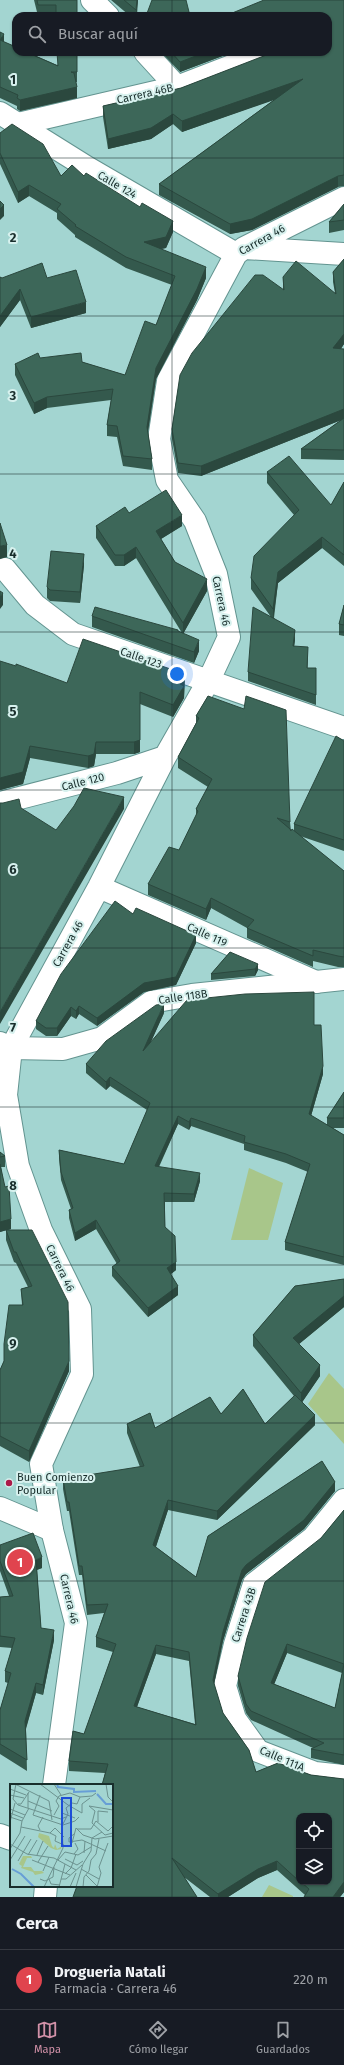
<!DOCTYPE html>
<html lang="es">
<meta charset="utf-8">
<style>
:root{--surface:#171b24;--page:#20242c;--text:#f1f3f6;--muted:#9ea1a6;--line:#363941;--accent:#d291a8}
body{margin:0;font-family:"Fira Sans",sans-serif;background:var(--page);color:var(--text)}
.controls{position:absolute;right:12px;bottom:12px;display:grid;overflow:hidden;border-radius:8px;box-shadow:0 1px 3px #0004}
.controls button{width:36px;height:36px;display:grid;place-items:center;padding:0;border:0;border-bottom:1px solid var(--line);background:var(--surface);color:var(--text);font:20px sans-serif}
.you{position:absolute;left:177px;top:674px;width:14px;height:14px;margin:-10px;border:3px solid #fff;border-radius:50%;background:#1a73e8;box-shadow:0 0 0 6px #1a73e833}
.badge{display:grid;place-items:center;width:26px;height:26px;border-radius:50%;background:var(--accent);color:#fff;font-size:13px;font-weight:700}
.pin{position:absolute;translate:-50% -50%;border:2px solid #fff;box-shadow:0 1px 4px #0006}
.list{margin:0;padding:0;list-style:none}
h2{display:flex;justify-content:space-between;align-items:center;height:52px;margin:0;padding:0 16px;font-size:17px}
h2 small{font-size:13px;font-weight:400;color:var(--muted)}
.list li{display:grid;grid-template-columns:26px 1fr auto;gap:12px;align-items:center;box-sizing:border-box;height:60px;padding:0 16px;border-top:1px solid var(--line)}
.list b{display:block;font-size:15px;white-space:nowrap}
.list p{margin:0;font-size:13px;white-space:nowrap;color:var(--muted)}
.list em{font-size:13px;font-style:normal;color:var(--muted)}
.icon{flex:none;width:22px;height:22px;fill:none;stroke:currentColor;stroke-width:2;stroke-linecap:round;stroke-linejoin:round}
.map{position:relative;flex:none;width:344px;height:1897px;overflow:hidden}
.search{position:absolute;background:var(--surface);box-shadow:0 1px 3px #0004;left:12px;right:12px;top:12px;height:44px;display:flex;align-items:center;gap:10px;box-sizing:border-box;padding:0 14px;border-radius:12px;color:var(--muted);font-size:15px}
.sheet{height:112px;background:var(--surface)}
nav{display:flex;justify-content:space-around;align-items:center;box-sizing:border-box;height:56px;border-top:1px solid var(--line);background:var(--surface);font-size:11px;color:var(--muted)}
nav a{display:grid;justify-items:center;gap:2px}
nav .on{color:var(--accent)}
.map>svg:first-child{display:block}
.green{fill:#a8c68a}
.lines{fill:none;stroke-linecap:round;stroke-linejoin:round}
.minor-casing{stroke:#639490;stroke-width:24}
.tertiary-casing{stroke:#639490;stroke-width:24}
.minor{stroke:#fff;stroke-width:22}
.tertiary{stroke:#fff;stroke-width:22}
.wall{fill:#34594d;fill-rule:evenodd}
.shaded-wall{fill:#2b483e}
.building{fill:#3d6759;stroke:#2b483e;fill-rule:evenodd}
.grid{fill:none;stroke:#192e2c;stroke-width:1;stroke-opacity:0.55}
.poi-dot{fill:#ac1948;stroke:#d7f1ee;stroke-width:1.5}
.labels{text-anchor:middle;dominant-baseline:central;stroke-width:4;stroke-linejoin:round;paint-order:stroke}
.street-label{font-size:11px;fill:#192e2c;stroke:#d7f1ee}
.poi-label{font-size:11px;fill:#192e2c;stroke:#d7f1ee;text-anchor:start}
.inset-river{fill:none;stroke:#679ed6;stroke-width:2}
.inset-road{fill:none;stroke:#6c928f;stroke-width:1}
.view{fill:#1d4ed8;fill-opacity:0.15;stroke:#1d4ed8;stroke-width:2}
.inset-edge{fill:none;stroke:#192e2c;stroke-width:2}
.grid-label{font-size:13px;text-anchor:middle;font-weight:bold;fill:#192e2c;stroke:#d7f1ee;stroke-width:4;stroke-linejoin:round;paint-order:stroke}
</style>
<div class="map">
<svg width="344" height="1897" viewBox="0 0 344 1897">
<rect width="100%" height="100%" fill="#a3d5d1"/>
<!-- green -->
<path class="green" d="M 249,1168 L 283,1183 L 268,1240 L 231,1240 Z
M 329,1373 L 344,1389 L 344,1444 L 308,1404 Z
M 269,1885 L 293,1896 L 293,1897 L 262,1897 Z"/>
<g class="lines">
<!-- minor casing -->
<g class="minor-casing">
<path id="minor" d="M 92,0 L 108,16
M 145,52 L 177,87
M 0,113 L 88,168 L 236,254
M 18,124 L 177,87 L 268,52
M 244,248 L 344,254
M 5,569 L 35,605 L 73,634 L 344,728
M 0,803 L 117,773 L 165,757
M 99,887 L 316,982
M 11,1048 L 99,887 L 165,757 L 209,680 L 229,637 L 216,574 L 195,521 L 167,480 L 159,439 L 168,381 L 236,254 L 244,248 L 344,198
M 344,1500 L 313,1538 L 254,1584 L 235,1644 L 225,1686 L 235,1719 L 258,1751 L 315,1773 L 344,1776
M 0,1508 L 52,1530
M 0,1835 L 11,1839"/>
</g>
<!-- tertiary casing -->
<g class="tertiary-casing">
<path id="tertiary" d="M 0,1043 L 11,1048 L 63,1049 L 102,1038 L 151,1002 L 192,995 L 344,979
M 11,1048 L 6,1095 L 18,1166 L 41,1230 L 80,1309 L 82,1374 L 41,1464 L 52,1530 L 76,1623 L 54,1785
M 45,1897 L 46,1886"/>
</g>
<!-- minor -->
<use href="#minor" class="minor"/>
<!-- tertiary -->
<use href="#tertiary" class="tertiary"/>
</g>
<!-- wall -->
<path class="wall" d="M 34,0 L 77,0 L 56,16 L 38,16 Z
M 111,0 L 138,0 L 137,16 L 130,16 Z
M 344,0 L 344,186 L 338,187 L 252,230 L 230,234 L 159,195 L 159,184 L 275,99 L 182,132 L 173,124 L 151,139 L 108,149 L 103,117 L 103,106 L 181,88 L 272,53 Z
M 0,32 L 4,42 L 57,65 L 77,52 L 77,82 L 76,82 L 77,98 L 20,111 L 17,109 L 17,106 L 0,98 Z
M 161,52 L 233,52 L 180,72 Z
M 0,133 L 61,176 L 84,176 L 173,232 L 166,248 L 161,249 L 206,278 L 197,300 L 156,379 L 148,432 L 152,459 L 152,470 L 123,466 L 117,437 L 107,436 L 107,425 L 111,400 L 47,408 L 34,414 L 15,375 L 15,364 L 40,358 L 82,362 L 125,375 L 156,325 L 172,285 L 126,268 L 75,237 L 75,235 L 57,219 L 57,213 L 29,196 L 18,203 L 0,164 Z
M 344,204 L 344,230 L 329,233 L 329,222 Z
M 344,259 L 344,344 L 341,349 L 344,349 L 344,460 L 301,459 L 301,449 L 341,420 L 201,476 L 178,473 L 172,439 L 172,429 L 283,290 L 283,277 L 335,293 L 333,282 L 333,272 Z
M 0,277 L 2,278 L 47,278 L 86,313 L 31,328 L 20,300 L 0,327 Z
M 267,472 L 331,505 L 344,482 L 344,566 L 322,548 L 278,583 L 274,618 L 295,640 L 294,646 L 308,657 L 307,668 L 316,668 L 316,705 L 248,681 L 248,672 L 271,617 L 251,589 L 251,578 L 294,515 L 267,483 Z
M 129,513 L 182,526 L 161,539 L 175,562 L 207,591 L 183,634 L 199,651 L 194,663 L 92,627 L 92,616 L 178,632 L 182,633 L 136,558 L 124,566 L 115,566 L 96,538 L 96,526 Z
M 84,565 L 80,603 L 50,601 L 47,598 L 47,587 Z
M 344,605 L 344,636 L 339,635 L 339,624 Z
M 185,674 L 184,698 L 173,717 L 140,704 L 140,752 L 134,754 L 96,754 L 94,766 L 88,768 L 30,758 L 23,784 L 0,790 L 67,683 Z
M 208,696 L 290,822 L 291,831 L 294,832 L 294,824 L 344,741 L 344,851 L 300,836 L 344,871 L 344,967 L 338,967 L 313,961 L 313,967 L 247,938 L 247,928 L 211,908 L 206,920 L 148,895 L 148,884 L 179,850 L 196,816 L 196,809 L 208,787 L 178,768 L 178,757 L 196,723 L 196,716 Z
M 133,914 L 196,943 L 176,985 L 144,992 L 97,1026 L 79,1014 L 76,1019 L 71,1016 L 57,1036 L 46,1036 L 36,1029 L 36,1021 Z
M 230,952 L 258,970 L 255,976 L 211,980 L 211,974 Z
M 164,1013 L 150,1043 L 314,1025 L 323,1074 L 311,1116 L 327,1125 L 327,1118 L 344,1092 L 344,1128 L 333,1128 L 344,1135 L 344,1265 L 285,1250 L 285,1242 L 308,1172 L 286,1163 L 244,1150 L 244,1144 L 191,1126 L 189,1130 L 178,1124 L 159,1167 L 200,1181 L 194,1202 L 165,1202 L 165,1227 L 176,1270 L 171,1274 L 178,1295 L 148,1317 L 112,1276 L 112,1267 L 117,1264 L 96,1229 L 75,1241 L 69,1218 L 69,1210 L 71,1209 L 61,1180 L 59,1158 L 59,1150 L 124,1164 L 147,1110 L 110,1086 L 106,1090 L 86,1073 L 86,1064 Z
M 0,1152 L 5,1156 L 5,1167 L 1,1167 L 11,1229 L 8,1230 L 69,1371 L 29,1462 L 0,1446 L 0,1370 L 4,1361 L 22,1305 L 21,1289 L 28,1287 L 16,1263 L 14,1262 L 6,1240 L 6,1230 L 0,1232 Z
M 344,1279 L 344,1307 L 299,1344 L 320,1365 L 320,1376 L 302,1402 L 315,1415 L 315,1425 L 217,1520 L 168,1510 L 156,1547 L 196,1577 L 208,1536 L 322,1461 L 335,1482 L 335,1491 L 304,1529 L 246,1574 L 242,1580 L 223,1641 L 214,1684 L 223,1713 L 249,1750 L 256,1772 L 278,1763 L 311,1775 L 344,1779 L 344,1892 L 340,1897 L 304,1897 L 305,1895 L 277,1870 L 258,1878 L 228,1897 L 210,1897 L 184,1877 L 197,1897 L 73,1897 L 77,1886 L 112,1886 L 112,1785 L 102,1785 L 105,1773 L 69,1771 L 69,1761 L 73,1731 L 84,1734 L 113,1652 L 96,1647 L 96,1637 L 104,1613 L 87,1615 L 82,1575 L 79,1575 L 69,1511 L 67,1511 L 63,1489 L 63,1479 L 140,1467 L 127,1433 L 127,1424 L 150,1413 L 155,1428 L 210,1397 L 221,1414 L 243,1389 L 265,1424 L 294,1396 L 253,1346 L 253,1335 L 295,1286 ZM 156,1654 L 189,1661 L 195,1724 L 137,1707 ZM 299,1816 L 329,1816 L 329,1882 L 299,1882 Z
M 344,1510 L 344,1765 L 311,1758 L 311,1749 L 313,1748 L 251,1720 L 246,1713 L 238,1686 L 238,1676 L 321,1538 ZM 287,1653 L 342,1673 L 335,1708 L 274,1684 Z
M 0,1545 L 42,1568 L 37,1570 L 41,1628 L 54,1640 L 43,1695 L 36,1693 L 26,1729 L 27,1771 L 0,1754 L 0,1710 L 8,1683 L 5,1682 L 5,1671 L 12,1648 L 0,1647 L 0,1597 L 9,1596 L 0,1571 Z"/>
<!-- shaded-wall -->
<path class="shaded-wall" d="M 137,0 L 138,0 L 136,16 L 136,10 Z
M 4,34 L 4,45 L 0,40 Z
M 206,52 L 233,52 L 180,72 L 180,62 Z
M 303,79 L 303,90 L 182,132 L 182,121 Z
M 77,87 L 77,98 L 20,111 L 20,100 Z
M 173,114 L 173,124 L 151,139 L 108,149 L 108,139 Z
M 338,176 L 338,187 L 252,230 L 230,234 L 230,224 Z
M 29,185 L 29,196 L 18,203 L 18,192 Z
M 4,205 L 4,216 L 0,220 L 0,209 Z
M 173,221 L 173,232 L 166,248 L 144,252 L 144,242 Z
M 206,267 L 206,278 L 197,300 L 156,379 L 147,437 L 147,427 L 156,368 Z
M 20,289 L 20,300 L 0,327 L 0,316 Z
M 86,302 L 86,313 L 31,328 L 31,317 Z
M 344,334 L 344,344 L 333,359 L 333,348 Z
M 47,397 L 47,408 L 34,414 L 34,403 Z
M 344,409 L 344,419 L 201,476 L 201,466 Z
M 182,515 L 182,526 L 156,542 L 156,531 Z
M 322,537 L 322,548 L 278,583 L 273,620 L 273,609 L 278,572 Z
M 7,545 L 7,557 L 0,559 L 0,546 Z
M 136,547 L 136,558 L 124,566 L 124,555 Z
M 84,554 L 84,565 L 80,603 L 80,592 Z
M 207,579 L 207,591 L 183,634 L 183,623 Z
M 3,593 L 3,605 L 0,609 L 0,597 Z
M 295,630 L 295,640 L 293,655 L 293,646 Z
M 199,640 L 199,651 L 194,663 L 194,652 Z
M 308,647 L 308,657 L 307,677 L 307,668 Z
M 185,674 L 184,698 L 173,717 L 173,705 L 180,684 Z
M 140,692 L 140,752 L 134,754 L 134,742 Z
M 96,742 L 96,754 L 94,766 L 88,768 L 88,756 Z
M 30,746 L 30,758 L 23,784 L 0,790 L 0,778 Z
M 124,797 L 124,809 L 0,1024 L 0,1012 Z
M 211,898 L 211,908 L 206,920 L 206,909 Z
M 196,935 L 196,943 L 176,985 L 144,992 L 97,1026 L 97,1018 Z
M 258,964 L 258,970 L 255,976 L 255,969 Z
M 164,1004 L 164,1013 L 143,1060 L 143,1051 Z
M 79,1006 L 79,1014 L 76,1019 L 76,1011 Z
M 71,1007 L 71,1016 L 57,1036 L 57,1028 Z
M 323,1066 L 323,1074 L 309,1123 L 309,1114 Z
M 110,1077 L 110,1086 L 106,1090 L 106,1082 Z
M 178,1116 L 178,1124 L 155,1174 L 155,1166 Z
M 191,1118 L 191,1126 L 189,1130 L 189,1122 Z
M 200,1173 L 200,1181 L 194,1202 L 194,1194 Z
M 11,1219 L 11,1229 L 0,1232 L 0,1222 Z
M 96,1220 L 96,1229 L 75,1241 L 75,1233 Z
M 176,1262 L 176,1270 L 167,1277 L 167,1268 Z
M 178,1286 L 178,1295 L 148,1317 L 148,1308 Z
M 344,1296 L 344,1307 L 293,1349 L 293,1338 Z
M 69,1361 L 69,1371 L 29,1462 L 29,1451 Z
M 320,1365 L 320,1376 L 301,1404 L 301,1393 Z
M 315,1415 L 315,1425 L 217,1520 L 217,1511 Z
M 335,1482 L 335,1491 L 304,1529 L 246,1574 L 242,1580 L 223,1641 L 213,1689 L 213,1680 L 223,1632 L 242,1570 L 246,1565 Z
M 168,1500 L 168,1510 L 153,1555 L 153,1545 Z
M 42,1557 L 42,1568 L 36,1570 L 36,1560 Z
M 54,1630 L 54,1640 L 43,1695 L 43,1685 Z
M 287,1644 L 287,1653 L 271,1692 L 271,1683 Z
M 156,1645 L 156,1654 L 134,1715 L 134,1706 Z
M 36,1683 L 36,1693 L 25,1731 L 25,1721 Z
M 277,1861 L 277,1870 L 258,1878 L 228,1897 L 218,1897 L 218,1894 L 258,1869 Z
M 344,1882 L 344,1892 L 340,1897 L 333,1897 Z"/>
<!-- building -->
<path class="building" d="M 37,0 L 77,0 L 77,16 L 56,16 L 56,5 L 38,5 Z
M 124,0 L 137,0 L 136,10 Z
M 152,0 L 186,0 L 190,16 L 146,16 Z
M 264,0 L 344,0 L 344,175 L 338,176 L 252,219 L 230,224 L 159,184 L 303,79 L 182,121 L 173,114 L 151,128 L 108,139 L 103,106 L 181,88 L 274,52 L 328,52 L 328,16 L 225,16 Z
M 0,32 L 4,34 L 0,40 Z
M 0,40 L 16,47 L 16,52 L 26,52 L 58,66 L 57,52 L 77,52 L 77,72 L 71,72 L 74,73 L 77,87 L 20,100 L 17,98 L 18,95 L 0,87 Z
M 171,52 L 206,52 L 180,62 Z
M 12,124 L 43,144 L 61,176 L 72,165 L 84,176 L 86,173 L 140,207 L 142,203 L 173,221 L 166,237 L 144,242 L 206,267 L 197,289 L 156,368 L 147,427 L 152,459 L 123,456 L 117,426 L 107,425 L 113,389 L 47,397 L 34,403 L 15,364 L 38,353 L 40,358 L 81,353 L 82,362 L 125,375 L 145,321 L 156,325 L 175,276 L 126,257 L 75,226 L 76,225 L 57,209 L 61,204 L 29,185 L 18,192 L 0,153 L 0,133 Z
M 0,201 L 4,205 L 0,209 Z
M 344,204 L 344,220 L 329,222 Z
M 344,259 L 344,334 L 333,348 L 344,349 L 344,409 L 201,466 L 178,463 L 172,429 L 180,375 L 192,353 L 255,275 L 263,275 L 284,290 L 283,277 L 296,261 L 336,294 L 333,272 Z
M 42,263 L 47,278 L 76,270 L 86,302 L 31,317 L 20,289 L 0,316 L 0,277 L 2,278 Z
M 344,418 L 344,450 L 301,449 Z
M 289,456 L 331,505 L 344,482 L 344,555 L 322,537 L 278,572 L 273,609 L 251,578 L 254,556 L 299,510 L 267,472 Z
M 166,490 L 182,515 L 156,531 L 175,562 L 207,579 L 183,623 L 136,547 L 124,555 L 115,555 L 96,526 L 125,507 L 129,513 Z
M 0,523 L 7,545 L 0,546 Z
M 51,551 L 84,554 L 80,592 L 50,590 L 47,587 Z
M 0,591 L 3,593 L 0,597 Z
M 344,605 L 344,625 L 339,624 Z
M 95,607 L 178,630 L 178,631 L 199,640 L 194,652 L 92,616 Z
M 253,607 L 295,630 L 293,646 L 308,647 L 307,668 L 316,668 L 316,695 L 248,672 Z
M 83,639 L 185,674 L 180,684 L 184,686 L 173,705 L 140,692 L 140,740 L 134,742 L 96,742 L 94,754 L 88,756 L 30,746 L 23,772 L 0,778 L 0,661 L 16,666 L 16,664 L 67,683 Z
M 208,696 L 244,709 L 246,696 L 286,710 L 290,822 L 277,818 L 290,829 L 291,831 L 292,829 L 344,871 L 344,957 L 338,956 L 313,950 L 313,956 L 247,928 L 254,920 L 211,898 L 206,909 L 148,884 L 169,847 L 179,850 L 198,811 L 196,809 L 212,779 L 178,757 L 199,718 L 196,716 Z
M 336,736 L 344,741 L 344,840 L 294,824 Z
M 84,788 L 124,797 L 0,1012 L 0,803 L 3,803 L 19,799 L 21,808 L 56,830 L 74,806 Z
M 115,901 L 133,914 L 136,908 L 196,935 L 176,977 L 144,983 L 97,1018 L 79,1006 L 76,1011 L 71,1007 L 57,1028 L 46,1028 L 36,1021 L 61,974 Z
M 230,952 L 258,964 L 255,969 L 211,974 Z
M 314,992 L 314,1025 L 321,1025 L 323,1066 L 309,1114 L 344,1135 L 344,1257 L 285,1242 L 310,1164 L 286,1154 L 244,1142 L 245,1136 L 191,1118 L 189,1122 L 178,1116 L 155,1166 L 200,1173 L 194,1194 L 164,1193 L 165,1227 L 175,1236 L 176,1262 L 167,1268 L 178,1286 L 148,1308 L 112,1267 L 120,1261 L 96,1220 L 75,1233 L 69,1210 L 73,1208 L 61,1172 L 59,1150 L 124,1164 L 150,1103 L 110,1077 L 106,1082 L 86,1064 L 106,1041 L 156,1005 L 164,1004 L 143,1051 L 187,1000 L 245,994 Z
M 344,1092 L 344,1118 L 327,1118 Z
M 0,1152 L 5,1156 L 0,1157 Z
M 0,1164 L 5,1187 L 9,1186 L 11,1219 L 0,1222 Z
M 6,1230 L 32,1230 L 68,1302 L 69,1361 L 29,1451 L 0,1436 L 0,1370 L 4,1361 L 4,1344 L 9,1305 L 23,1305 L 21,1289 L 32,1286 L 16,1252 L 14,1252 Z
M 344,1279 L 344,1296 L 293,1338 L 320,1365 L 301,1393 L 253,1335 L 295,1286 Z
M 243,1389 L 265,1424 L 295,1395 L 315,1415 L 217,1511 L 168,1500 L 153,1545 L 196,1577 L 208,1536 L 322,1461 L 335,1482 L 304,1520 L 246,1565 L 242,1570 L 223,1632 L 213,1680 L 223,1713 L 249,1750 L 256,1772 L 278,1763 L 311,1775 L 344,1779 L 344,1882 L 333,1897 L 304,1897 L 309,1889 L 301,1882 L 329,1882 L 329,1816 L 299,1816 L 299,1881 L 277,1861 L 258,1869 L 218,1894 L 172,1858 L 197,1897 L 73,1897 L 77,1886 L 112,1886 L 112,1785 L 102,1785 L 108,1764 L 69,1761 L 73,1731 L 84,1734 L 116,1644 L 96,1637 L 108,1604 L 87,1605 L 82,1566 L 79,1566 L 69,1502 L 67,1502 L 63,1479 L 144,1466 L 127,1424 L 150,1413 L 155,1428 L 210,1397 L 221,1414 ZM 156,1645 L 189,1652 L 196,1725 L 134,1706 Z
M 344,1510 L 344,1755 L 311,1749 L 324,1743 L 251,1711 L 246,1704 L 238,1676 L 247,1638 L 265,1582 L 321,1538 ZM 287,1644 L 344,1664 L 335,1708 L 271,1683 Z
M 33,1533 L 42,1557 L 36,1560 L 41,1628 L 54,1630 L 43,1685 L 36,1683 L 25,1721 L 27,1760 L 0,1744 L 0,1710 L 11,1673 L 5,1671 L 15,1638 L 0,1636 L 0,1597 L 13,1596 L 0,1561 L 0,1545 Z"/>
<!-- grid -->
<path class="grid" d="M 172,0 L 172,16M 172,52 L 172,1897M 0,158 L 344,158M 0,316 L 344,316M 0,474 L 344,474M 0,632 L 344,632M 0,790 L 344,790M 0,948 L 344,948M 0,1107 L 344,1107M 0,1265 L 344,1265M 0,1423 L 344,1423M 0,1581 L 344,1581M 0,1739 L 344,1739"/>
<!-- markers -->
<circle class="poi-dot" cx="9" cy="1483" r="4"/>
<g class="labels">
<!-- street labels -->
<g class="street-label">
<text transform="translate(145 94) rotate(-13)">Carrera 46B</text>
<text transform="translate(117 185) rotate(30)">Calle 124</text>
<text transform="translate(262 240) rotate(-29)">Carrera 46</text>
<text transform="translate(221 601) rotate(78)">Carrera 46</text>
<text transform="translate(141 658) rotate(19)">Calle 123</text>
<text transform="translate(83 782) rotate(-14)">Calle 120</text>
<text transform="translate(207 935) rotate(24)">Calle 119</text>
<text transform="translate(68 944) rotate(-61)">Carrera 46</text>
<text transform="translate(183 997) rotate(-8)">Calle 118B</text>
<text transform="translate(60 1268) rotate(64)">Carrera 46</text>
<text transform="translate(69 1599) rotate(77)">Carrera 46</text>
<text transform="translate(244 1615) rotate(-72)">Carrera 43B</text>
<text transform="translate(282 1759) rotate(23)">Calle 111A</text>
</g>
<!-- poi labels -->
<g class="poi-label">
<text x="17" y="1477">Buen Comienzo<tspan x="17" dy="13">Popular</tspan></text>
</g>
</g>
<!-- overview -->
<g transform="translate(10 1784)">
<rect width="103" height="103" fill="#a3d5d1"/>
<path d="M 29,49 L 39,52 L 42,62 L 44,64 L 45,60 L 47,65 L 52,62 L 51,65 L 46,66 L 41,64 L 28,53 ZM 13,72 L 21,72 L 22,74 L 17,74 L 13,83 L 21,83 L 24,87 L 32,87 L 34,89 L 25,91 L 23,88 L 11,84 L 12,82 L 9,80 Z" fill="#a8c68a"/>
<path class="inset-river" d="M 47,0 L 48,3 L 64,5 L 64,8 L 86,7M 87,10 L 96,20 L 103,20M 2,85 L 11,90 L 24,103"/>
<path class="inset-road" d="M 5,0 L 39,17 L 42,36M 6,0 L 3,15 L 8,21 L 51,35 L 56,33M 30,0 L 58,21M 44,0 L 51,11M 96,0 L 98,13 L 103,18M 0,5 L 16,11M 0,11 L 14,14M 30,11 L 23,31 L 53,41M 18,17 L 42,27M 8,20 L 11,20 L 19,8M 58,21 L 72,29M 79,22 L 85,27 L 82,39 L 95,51 L 103,49M 79,22 L 103,26M 18,24 L 18,9M 0,25 L 15,31M 0,29 L 13,34M 52,29 L 65,34M 72,29 L 72,20 L 80,14M 44,31 L 49,22 L 46,17 L 49,12 L 60,9 L 70,13 L 82,12 L 86,9M 0,33 L 12,37M 0,38 L 5,19M 88,38 L 88,27 L 98,28M 53,41 L 65,37 L 69,33M 11,43 L 40,49 L 46,52 L 45,57 L 54,61M 67,45 L 81,45 L 86,37 L 98,47 L 103,42M 30,46 L 28,42 L 33,33M 40,49 L 45,44 L 54,53M 64,50 L 59,54 L 59,58 L 72,56 L 96,67M 62,59 L 66,44 L 73,51 L 85,55 L 103,52M 0,60 L 17,70 L 44,74 L 66,86M 0,65 L 10,49 L 12,37 L 19,24M 74,69 L 75,57M 64,70 L 68,65 L 65,59M 18,71 L 27,56M 27,71 L 33,57M 55,75 L 67,81 L 73,77M 22,76 L 60,91M 48,76 L 55,68 L 68,71 L 81,63M 8,77 L 21,55M 28,78 L 38,62M 71,85 L 89,95M 33,87 L 39,73M 0,88 L 0,76 L 15,52M 55,90 L 61,84 L 66,70M 76,91 L 87,102M 30,95 L 35,97 L 43,93 L 44,83M 39,95 L 41,100 L 50,101M 51,95 L 56,95 L 72,81M 34,103 L 53,64 L 52,42 L 58,30 L 56,24 L 62,19 L 67,20 L 70,13M 49,103 L 55,80M 60,103 L 66,89M 66,103 L 73,80 L 81,67 L 82,54 L 92,48M 73,103 L 74,93 L 79,87 L 81,76 L 86,70 L 89,55M 87,103 L 91,89 L 89,83 L 98,59"/>
<path class="view" d="M 52,14 L 61,14 L 61,62 L 52,62 Z"/>
<rect width="103" height="103" class="inset-edge"/>
</g>
<g class="grid-label">
<text x="13" y="84">1</text>
<text x="13" y="242">2</text>
<text x="13" y="400">3</text>
<text x="13" y="558">4</text>
<text x="13" y="716">5</text>
<text x="13" y="874">6</text>
<text x="13" y="1032">7</text>
<text x="13" y="1190">8</text>
<text x="13" y="1348">9</text>
</g>
</svg>
<div class="controls">
<button><svg class="icon" aria-label="locate" viewBox="0 0 24 24"><circle cx="12" cy="12" r="6"/><path d="M12 2v4M12 18v4M2 12h4M18 12h4"/></svg></button>
<button><svg class="icon" aria-label="layers" viewBox="0 0 24 24"><path d="M12 4l9 5-9 5-9-5zM3 14l9 5 9-5"/></svg></button>
</div>
<div class="you"></div>
<div class="pin badge" style="left:20px;top:1562px;background:#e0444e">1</div>
<div class="search"><svg class="icon" aria-label="search" viewBox="0 0 24 24"><circle cx="10" cy="10" r="6"/><path d="M15 15l6 6"/></svg>Buscar aquí</div>
</div>
<section class="sheet">
<h2>Cerca<small></small></h2>
<ul class="list">
<li><span class="badge" style="background:#e0444e">1</span><div><b>Drogueria Natali</b><p>Farmacia · Carrera 46</p></div><em>220 m</em></li>
</ul>
</section>
<nav>
<a class="on"><svg class="icon" aria-label="map" viewBox="0 0 24 24"><path d="M3 6l6-2 6 2 6-2v14l-6 2-6-2-6 2zM9 4v14M15 6v14"/></svg>Mapa</a>
<a><svg class="icon" aria-label="directions" viewBox="0 0 24 24"><path d="M12 3l9 9-9 9-9-9zM9 14v-3h6M13 9l2 2-2 2"/></svg>Cómo llegar</a>
<a><svg class="icon" aria-label="saved" viewBox="0 0 24 24"><path d="M7 4h10v16l-5-4-5 4z"/></svg>Guardados</a>
</nav>
